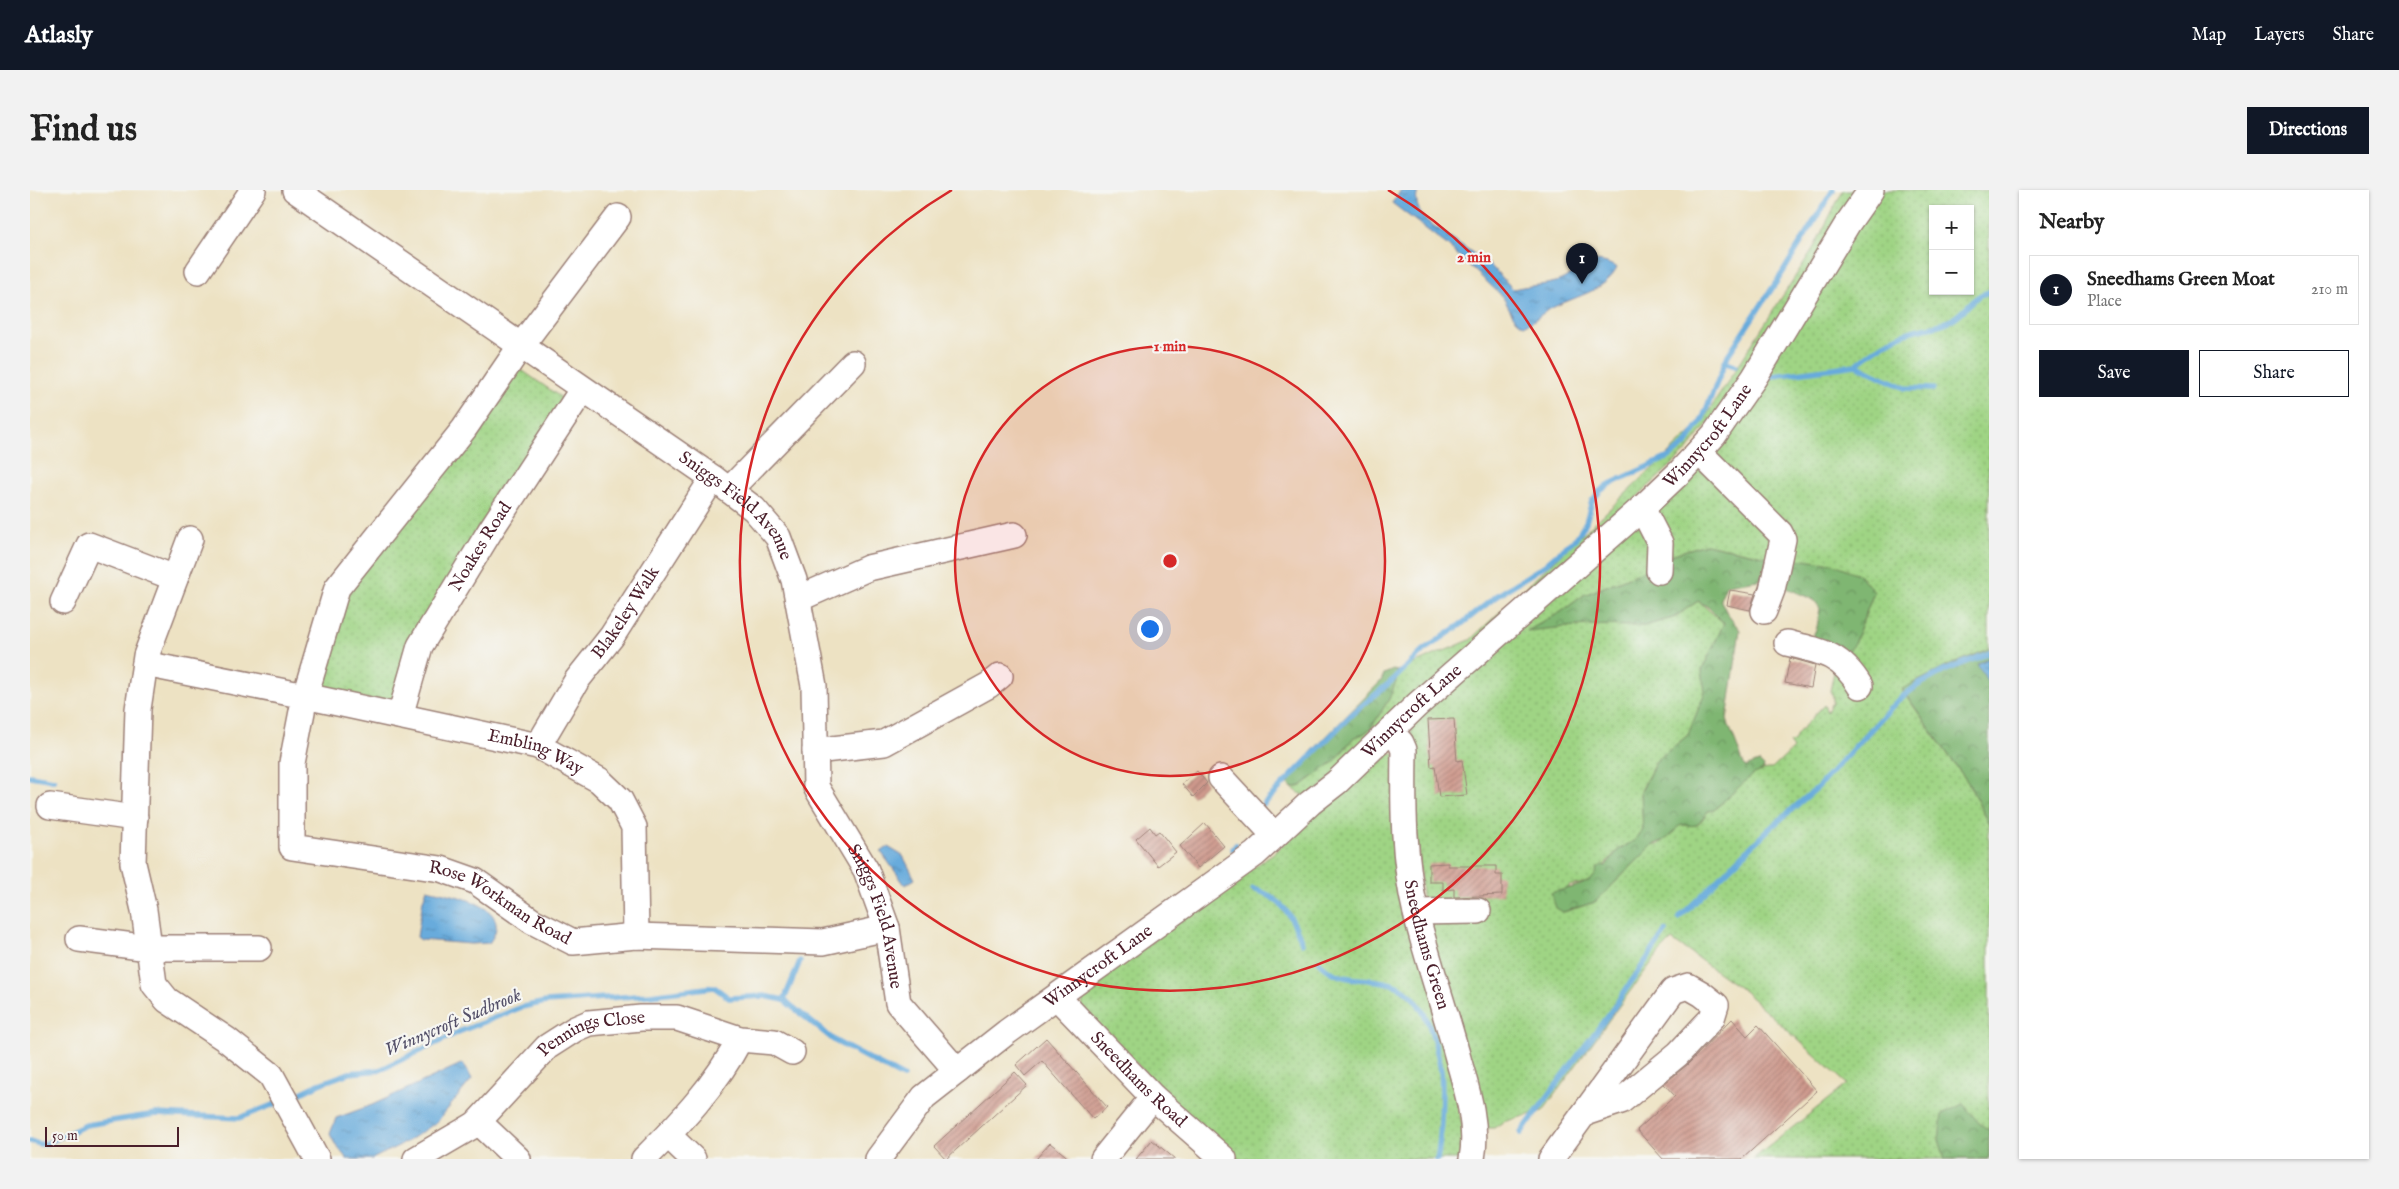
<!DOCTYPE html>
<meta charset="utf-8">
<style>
:root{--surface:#fff;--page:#f2f2f2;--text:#222;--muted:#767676;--line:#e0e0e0;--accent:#111827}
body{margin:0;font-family:"IM FELL English",serif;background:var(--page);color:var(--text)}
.controls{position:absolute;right:15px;top:15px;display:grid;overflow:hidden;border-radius:0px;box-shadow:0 1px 4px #0004}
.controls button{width:45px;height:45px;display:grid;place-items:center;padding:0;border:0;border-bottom:1px solid var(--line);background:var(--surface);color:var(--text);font:25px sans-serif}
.scale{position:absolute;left:15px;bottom:12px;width:134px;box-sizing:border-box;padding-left:5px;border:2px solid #4a1f2b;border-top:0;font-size:14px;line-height:18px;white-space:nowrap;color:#4a1f2b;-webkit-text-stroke:4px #f6f6f2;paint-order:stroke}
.you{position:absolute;left:1119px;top:438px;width:18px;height:18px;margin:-12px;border:4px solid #fff;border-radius:50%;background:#1a73e8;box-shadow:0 0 0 8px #1a73e833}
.badge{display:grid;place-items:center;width:32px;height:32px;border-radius:50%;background:var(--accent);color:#fff;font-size:16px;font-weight:700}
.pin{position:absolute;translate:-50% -41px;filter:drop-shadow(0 1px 2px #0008)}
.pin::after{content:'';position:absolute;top:26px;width:18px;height:15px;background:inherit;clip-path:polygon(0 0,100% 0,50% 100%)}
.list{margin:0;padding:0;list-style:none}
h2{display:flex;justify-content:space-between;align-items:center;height:65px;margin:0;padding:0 20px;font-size:21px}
h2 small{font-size:16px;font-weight:400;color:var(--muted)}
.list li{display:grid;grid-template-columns:32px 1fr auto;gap:15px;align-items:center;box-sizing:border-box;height:70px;margin:0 10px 10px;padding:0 10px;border:1px solid var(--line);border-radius:0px}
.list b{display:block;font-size:19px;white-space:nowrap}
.list p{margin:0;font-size:16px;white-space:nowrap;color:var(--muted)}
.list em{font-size:16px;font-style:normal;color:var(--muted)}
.actions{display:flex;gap:10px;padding:15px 20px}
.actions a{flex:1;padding:11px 0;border:1px solid var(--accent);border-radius:0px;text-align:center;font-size:18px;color:var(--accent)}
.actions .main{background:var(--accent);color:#fff}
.map{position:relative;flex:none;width:1959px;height:969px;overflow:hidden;border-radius:0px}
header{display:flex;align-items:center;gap:30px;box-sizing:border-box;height:70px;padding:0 25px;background:var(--accent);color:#fff}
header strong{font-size:24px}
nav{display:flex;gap:28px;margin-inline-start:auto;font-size:18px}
.intro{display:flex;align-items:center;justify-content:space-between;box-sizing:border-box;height:120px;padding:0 30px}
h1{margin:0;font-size:35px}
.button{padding:12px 22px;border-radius:0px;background:var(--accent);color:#fff;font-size:18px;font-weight:700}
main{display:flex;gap:30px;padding:0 30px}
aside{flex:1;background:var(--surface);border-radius:0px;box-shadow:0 1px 4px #0004}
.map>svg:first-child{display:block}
.green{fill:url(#green-dots);stroke:#747a58;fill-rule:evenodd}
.forest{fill:url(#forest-crowns);stroke:#646a4e}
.water{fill:url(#water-ripples);stroke:#586584}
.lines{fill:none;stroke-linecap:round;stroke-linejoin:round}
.stream{stroke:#67abdc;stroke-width:5.5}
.building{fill:url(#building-hatch)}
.minor-casing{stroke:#9c8077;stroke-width:28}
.minor{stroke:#fff;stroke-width:25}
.ring{fill:none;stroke:#d62828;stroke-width:2.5}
.labels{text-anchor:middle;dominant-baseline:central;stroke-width:4.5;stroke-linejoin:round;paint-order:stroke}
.street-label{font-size:18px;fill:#4a1f2b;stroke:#f6f6f2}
.water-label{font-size:19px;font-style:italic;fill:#545069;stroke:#f6f6f2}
.centre{fill:#d62828;stroke:#f6f6f2;stroke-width:2.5}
.ring-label{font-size:15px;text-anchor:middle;font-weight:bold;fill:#d62828;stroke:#f6f6f2;stroke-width:4.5;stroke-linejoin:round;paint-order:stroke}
</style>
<header>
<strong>Atlasly</strong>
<nav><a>Map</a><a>Layers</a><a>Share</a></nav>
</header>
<div class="intro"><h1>Find us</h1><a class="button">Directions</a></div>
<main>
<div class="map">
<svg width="1959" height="969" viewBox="0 0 1959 969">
<defs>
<pattern id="green-dots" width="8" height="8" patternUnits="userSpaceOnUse" patternTransform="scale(1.25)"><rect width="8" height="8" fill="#9fd484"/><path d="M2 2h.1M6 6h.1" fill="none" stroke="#8ab672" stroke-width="1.8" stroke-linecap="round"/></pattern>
<pattern id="forest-crowns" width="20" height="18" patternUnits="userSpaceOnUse" patternTransform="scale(1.25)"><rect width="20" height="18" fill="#7fb672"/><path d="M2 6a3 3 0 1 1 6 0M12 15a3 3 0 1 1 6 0" fill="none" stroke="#6a935e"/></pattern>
<pattern id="water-ripples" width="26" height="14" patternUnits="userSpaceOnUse" patternTransform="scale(1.25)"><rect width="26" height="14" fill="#67abdc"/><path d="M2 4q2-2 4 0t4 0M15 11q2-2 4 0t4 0" fill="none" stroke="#578bb3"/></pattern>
<pattern id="building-hatch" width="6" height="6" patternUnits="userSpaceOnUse" patternTransform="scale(1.25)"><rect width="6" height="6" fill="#ce998c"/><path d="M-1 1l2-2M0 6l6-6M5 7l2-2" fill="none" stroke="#a97c73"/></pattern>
</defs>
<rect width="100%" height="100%" fill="#f6f6f2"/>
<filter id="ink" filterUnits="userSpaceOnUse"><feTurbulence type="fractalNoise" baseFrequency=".02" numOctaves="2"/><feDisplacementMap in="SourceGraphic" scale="10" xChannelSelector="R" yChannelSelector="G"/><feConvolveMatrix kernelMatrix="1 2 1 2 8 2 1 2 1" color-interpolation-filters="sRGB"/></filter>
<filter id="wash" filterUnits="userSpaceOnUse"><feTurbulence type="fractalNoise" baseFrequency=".0096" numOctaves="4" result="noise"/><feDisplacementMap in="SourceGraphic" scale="20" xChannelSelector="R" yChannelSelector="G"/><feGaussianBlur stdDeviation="1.12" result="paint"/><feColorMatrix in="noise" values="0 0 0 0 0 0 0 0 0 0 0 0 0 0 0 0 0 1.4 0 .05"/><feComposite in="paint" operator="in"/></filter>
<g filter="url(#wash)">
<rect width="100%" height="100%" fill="#ede2c3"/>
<!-- green -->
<path class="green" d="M 1813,0 L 1835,0 L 1716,184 L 1657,261 L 1278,609 L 1262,598 L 1271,596 L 1306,570 L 1324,547 L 1333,544 L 1341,538 L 1359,509 L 1367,481 L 1440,450 L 1672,232 L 1784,57 Z
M 1849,0 L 1959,0 L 1959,459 L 1918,476 L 1872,500 L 1939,594 L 1959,634 L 1959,969 L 1723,969 L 1817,894 L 1714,801 L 1642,750 L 1629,763 L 1586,820 L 1513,921 L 1473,932 L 1464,938 L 1456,938 L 1451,933 L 1394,729 L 1379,552 L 1382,538 L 1378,535 L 1631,306 ZM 1903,19 L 1940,19 L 1940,101 L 1903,101 ZM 1676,354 L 1738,367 L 1844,402 L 1824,454 L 1806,472 L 1800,501 L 1803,506 L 1803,513 L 1801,513 L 1797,522 L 1794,515 L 1767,544 L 1764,552 L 1759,553 L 1763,559 L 1742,579 C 1720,577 1700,607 1684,620 L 1678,621 C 1664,641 1673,633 1651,635 L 1628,655 L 1623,655 L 1565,712 L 1534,722 L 1539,696 L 1560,692 L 1587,661 L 1605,650 L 1613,640 L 1611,601 L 1626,571 L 1658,545 L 1676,501 L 1672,480 L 1694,433 L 1668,411 L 1643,428 L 1614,436 L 1556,435 L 1499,440 L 1531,422 L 1554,405 L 1604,385 L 1644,364 Z
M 483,174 L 539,213 L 366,511 L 357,515 L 289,495 L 313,398 Z
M 1355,561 L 1364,564 L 1401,784 L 1439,969 L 1206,969 L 1184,952 L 1053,819 L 1052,809 L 1058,798 L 1249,659 L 1290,618 Z"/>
<!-- forest -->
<path class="forest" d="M 1676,354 L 1738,367 L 1734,389 L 1696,395 L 1690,409 L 1698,425 L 1710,440 L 1697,530 L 1715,577 L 1729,572 L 1733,576 L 1732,581 L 1722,585 L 1684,620 L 1678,621 C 1666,637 1671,636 1651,635 L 1635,650 L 1623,655 L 1565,712 L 1533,722 L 1526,718 L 1521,703 C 1534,698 1566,696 1567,679 L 1572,675 L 1576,676 L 1587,661 L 1605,650 L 1613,640 L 1611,602 L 1626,571 L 1658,545 L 1675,502 L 1672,480 L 1694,433 L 1678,417 L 1668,411 L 1643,428 L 1614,436 L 1556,435 L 1497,441 L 1531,422 L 1554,405 L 1604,385 L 1644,364 Z
M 1758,368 L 1804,374 L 1830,385 L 1844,402 L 1824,454 L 1813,466 L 1780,453 L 1787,437 L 1790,418 L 1784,410 L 1750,395 Z
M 1959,459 L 1959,634 L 1939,594 L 1872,499 L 1918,476 Z
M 1363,480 L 1367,481 L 1366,492 L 1359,509 L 1341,538 L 1333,544 L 1324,547 L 1306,570 L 1271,596 L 1262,598 L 1258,593 L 1283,560 L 1351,491 L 1354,484 Z
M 1933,914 L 1949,933 L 1959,940 L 1959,969 L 1915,969 L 1909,950 L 1912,924 Z"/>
<!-- water -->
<path class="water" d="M 1371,0 L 1389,0 C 1383,10 1389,20 1394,29 L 1460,75 L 1483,99 C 1498,95 1512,96 1526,92 C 1550,84 1558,60 1587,78 C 1575,102 1542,107 1520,119 C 1510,124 1505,132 1494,135 C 1480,128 1480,115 1470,104 L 1417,55 L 1362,13 Z
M 1959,468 L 1959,494 L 1947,474 Z
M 858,657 L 873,666 L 885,689 L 875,695 L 851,662 Z
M 397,699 C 421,705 488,715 459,753 L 441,754 L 391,750 L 387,747 L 393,710 Z
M 433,873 L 442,889 L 407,932 L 380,950 L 342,969 L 317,969 L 305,954 L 300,944 L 306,928 L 342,915 Z"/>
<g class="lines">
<!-- stream -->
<path class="stream" d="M 1694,172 L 1705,176
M 1826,175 C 1843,160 1860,148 1882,141 C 1894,137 1908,137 1919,131 C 1935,124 1941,106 1959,102
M 1734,186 L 1743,186 L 1826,175 L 1875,198 L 1903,199
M 0,586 L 24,590
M 1234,614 L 1322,524 L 1364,489 L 1394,460 L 1429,436 L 1468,405 L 1515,375 L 1547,347 L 1556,332 L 1562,311 L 1570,301 L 1580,294 L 1639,267 L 1656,254 L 1672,230 L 1698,165 L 1753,82 L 1803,0
M 1203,659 L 1206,655
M 1223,699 C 1251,706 1263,727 1272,753
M 1649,728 L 1738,640 L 1788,597 L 1868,510 L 1888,495 L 1914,481 L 1959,463
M 1289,772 C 1312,797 1339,784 1367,796 C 1396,808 1406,853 1411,881 C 1413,897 1411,953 1407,969
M 754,810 L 770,771
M 261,908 L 289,894 L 319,883 L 350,880 L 431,841 L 492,817 L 516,812 L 620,805 L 684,797 L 699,808 L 734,806 L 754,810 L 805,851 L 873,887
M 1491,943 L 1584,817 L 1636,741
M 0,951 L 9,954 L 15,954 L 56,935 L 126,924 L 209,928 L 250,912"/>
</g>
<g id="blocks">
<!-- building -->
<path class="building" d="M 1700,400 L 1725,404 L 1720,420 L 1697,415 Z
M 1760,468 L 1785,475 L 1781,498 L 1755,493 Z
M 1424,529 L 1427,571 L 1432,570 L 1437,605 L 1409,607 L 1405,576 L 1401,577 L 1398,530 Z
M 1167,581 L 1177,593 L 1163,607 L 1152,594 Z
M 1175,633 L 1194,656 L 1168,678 L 1150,656 Z
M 1120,637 L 1125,644 L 1129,641 L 1146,662 L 1128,676 L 1106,649 Z
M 1418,673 L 1418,676 L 1466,676 L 1466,685 L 1472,685 L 1472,705 L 1424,707 L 1424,699 L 1413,700 L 1413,692 L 1399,692 L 1399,674 Z
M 1702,829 L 1717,846 L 1728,835 L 1787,901 L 1712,969 L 1633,969 L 1607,940 L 1645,906 L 1634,894 L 1658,874 Z
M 1016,848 L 1077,917 L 1063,929 L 1012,871 L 995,886 L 986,875 Z
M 985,882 L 997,895 L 916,969 L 904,956 Z
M 1122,950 L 1145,969 L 1106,969 Z
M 1020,953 L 1040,969 L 1006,969 Z"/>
</g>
</g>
<g filter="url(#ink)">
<use href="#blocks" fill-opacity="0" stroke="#9c8077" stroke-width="1"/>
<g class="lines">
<!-- minor casing -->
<g class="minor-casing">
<g id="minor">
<path id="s1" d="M 265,0 L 683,288 L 724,319 L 748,347 L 764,390 L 784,496 L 786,597 L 836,680 L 857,738 L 868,813 L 927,881"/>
<path id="s2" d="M 588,27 L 490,157 L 434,239 L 307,398 L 275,506 L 262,573 L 262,657 L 411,679 L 445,691 L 502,731 L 543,752 L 606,746 L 793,752 L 857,738"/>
<path d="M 168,81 L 223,0"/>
<path d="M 1669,262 L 1750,343 L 1753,349 L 1742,400 L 1734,421"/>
<path d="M 699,300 L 823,173"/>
<path d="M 1612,318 L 1630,353 L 1629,381"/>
<path d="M 160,349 L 116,466 L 108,519 L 103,673 L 114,720 L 124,794 L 137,810 L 197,850 L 241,885 L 287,969"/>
<path d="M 768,409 L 838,378 L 984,345"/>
<path d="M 33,412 L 59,355 L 145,388"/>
<path d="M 1757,453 C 1791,461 1811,464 1830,496"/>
<path id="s3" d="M 115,474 L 275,506 L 508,556 L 569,590 L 590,610 L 604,637 L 606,746"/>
<path id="s4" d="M 370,526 L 390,456 L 460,341 L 552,200"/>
<path id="s5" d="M 1360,541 L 1371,553 L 1374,560 C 1373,614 1373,670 1386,723 C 1398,773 1416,822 1429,872 C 1438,903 1448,937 1442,969"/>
<path id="s6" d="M 508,556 L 547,490 L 582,446 L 683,288"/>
<path d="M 785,561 L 854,553 L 959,495 L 970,486"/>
<path d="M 1191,588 L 1244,645"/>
<path d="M 20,616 L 105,628"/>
<path d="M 1386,722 L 1448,721"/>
<path d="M 49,749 L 119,758 L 229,758"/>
<path id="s7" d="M 1027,807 L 1123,907 L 1194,969"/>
<path d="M 446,934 L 454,937 L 488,969"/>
<path d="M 638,945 L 663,969"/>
<path id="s8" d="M 386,969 L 446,934 L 517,857 L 545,839 L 559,833 L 611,828 L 647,828 L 710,849 L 744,852 L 762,862"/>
<path d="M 614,969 C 651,932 686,895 710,849"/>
<path id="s9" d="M 848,969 L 894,907 L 977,842 L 1225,664 L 1280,613 L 1307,592 L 1387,515 L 1612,318 L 1651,281 L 1684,245 L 1724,188 L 1818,33 L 1841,0"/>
<path d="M 1073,969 L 1123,907"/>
<path d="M 1521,969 L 1643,801 L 1658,796 L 1672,804 L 1686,815 L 1682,828 L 1648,864 L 1591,911 L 1555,923"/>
</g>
</g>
<!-- minor -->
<use href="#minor" class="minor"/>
</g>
</g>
<!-- distance rings -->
<circle cx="1140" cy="371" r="215" fill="#d62828" fill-opacity=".12"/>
<g class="ring">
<circle cx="1140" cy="371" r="215"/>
<path d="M1358 0A430 430 0 1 1 922 0"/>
</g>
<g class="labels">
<!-- street labels -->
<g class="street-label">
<text stroke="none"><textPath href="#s9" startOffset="1105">Winnycroft Lane</textPath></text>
<text stroke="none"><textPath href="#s1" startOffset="544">Sniggs Field Avenue</textPath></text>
<text stroke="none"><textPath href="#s4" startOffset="189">Noakes Road</textPath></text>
<text stroke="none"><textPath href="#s6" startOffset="160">Blakeley Walk</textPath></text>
<text stroke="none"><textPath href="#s9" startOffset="700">Winnycroft Lane</textPath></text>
<text stroke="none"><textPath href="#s3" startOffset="401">Embling Way</textPath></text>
<text stroke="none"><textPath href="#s2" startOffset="949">Rose Workman Road</textPath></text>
<text stroke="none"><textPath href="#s1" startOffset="995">Sniggs Field Avenue</textPath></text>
<text stroke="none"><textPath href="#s5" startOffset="221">Sneedhams Green</textPath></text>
<text stroke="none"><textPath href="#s9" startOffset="295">Winnycroft Lane</textPath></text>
<text stroke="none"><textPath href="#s8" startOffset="222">Pennings Close</textPath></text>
<text stroke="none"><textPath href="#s7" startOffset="116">Sneedhams Road</textPath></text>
</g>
<!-- water labels -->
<g class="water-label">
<text transform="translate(423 833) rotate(-23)">Winnycroft Sudbrook</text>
</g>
</g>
<circle cx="1140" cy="371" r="8" class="centre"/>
<g class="ring-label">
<text x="1444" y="72">2 min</text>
<text x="1140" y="161">1 min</text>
</g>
</svg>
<div class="controls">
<button>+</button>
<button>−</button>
</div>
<div class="scale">50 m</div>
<div class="you"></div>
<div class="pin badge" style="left:1552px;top:94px">1</div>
</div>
<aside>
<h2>Nearby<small></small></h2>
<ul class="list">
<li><span class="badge">1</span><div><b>Sneedhams Green Moat</b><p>Place</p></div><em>210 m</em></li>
</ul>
<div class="actions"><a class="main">Save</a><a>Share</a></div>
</aside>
</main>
